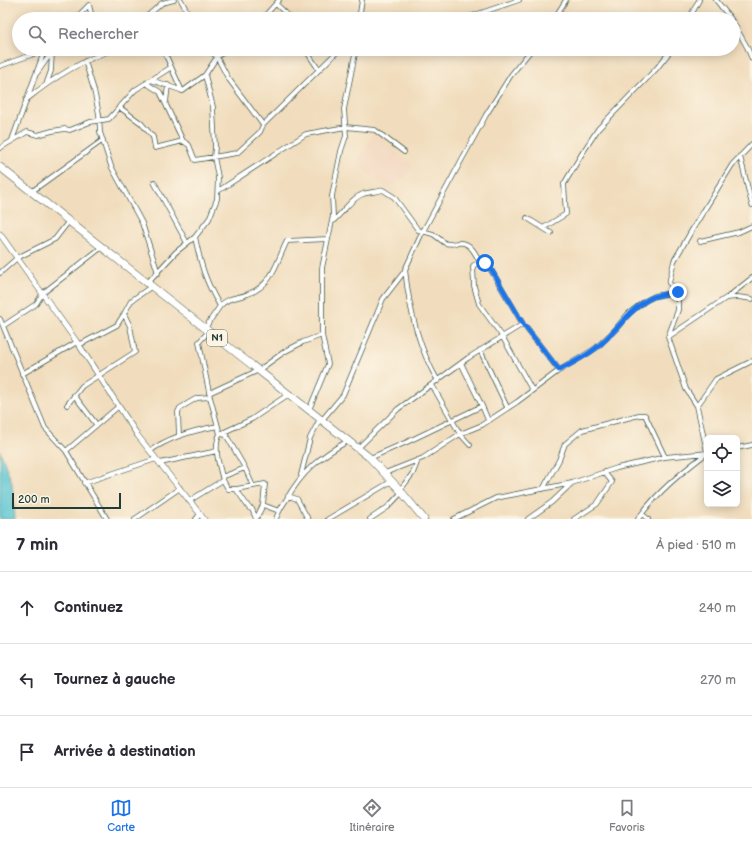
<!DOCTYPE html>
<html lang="fr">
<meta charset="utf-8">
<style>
:root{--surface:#fff;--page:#f2f2f3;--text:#2b2b33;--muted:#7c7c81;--line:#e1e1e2;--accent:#1a73e8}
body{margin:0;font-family:"Balsamiq Sans",sans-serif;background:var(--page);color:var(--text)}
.controls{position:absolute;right:12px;bottom:12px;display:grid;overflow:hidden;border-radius:6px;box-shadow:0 2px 10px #0003}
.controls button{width:36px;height:36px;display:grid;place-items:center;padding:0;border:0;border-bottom:1px solid var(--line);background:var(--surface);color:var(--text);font:20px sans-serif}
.scale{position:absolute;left:12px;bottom:10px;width:109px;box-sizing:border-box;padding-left:4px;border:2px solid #1f3d34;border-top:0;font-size:11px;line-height:14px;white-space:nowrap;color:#1f3d34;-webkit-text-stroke:3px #fcf5e5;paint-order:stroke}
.stop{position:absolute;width:12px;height:12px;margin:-9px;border:3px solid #1a73e8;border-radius:50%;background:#fff}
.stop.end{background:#1a73e8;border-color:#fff;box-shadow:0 1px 4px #0008}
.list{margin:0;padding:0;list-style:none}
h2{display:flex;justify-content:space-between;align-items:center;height:52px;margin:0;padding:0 16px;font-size:17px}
h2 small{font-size:13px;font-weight:400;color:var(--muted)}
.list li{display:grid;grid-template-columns:26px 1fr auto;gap:12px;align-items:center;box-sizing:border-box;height:72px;padding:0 16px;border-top:1px solid var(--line)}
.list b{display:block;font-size:15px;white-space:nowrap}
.list em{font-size:13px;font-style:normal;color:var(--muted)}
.icon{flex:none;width:22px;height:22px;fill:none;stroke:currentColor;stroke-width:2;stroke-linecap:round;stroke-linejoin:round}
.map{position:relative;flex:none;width:752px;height:519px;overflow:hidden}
.search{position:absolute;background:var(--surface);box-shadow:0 2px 10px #0003;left:12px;right:12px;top:12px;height:44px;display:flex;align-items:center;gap:10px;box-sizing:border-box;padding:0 14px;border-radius:22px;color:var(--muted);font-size:15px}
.sheet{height:268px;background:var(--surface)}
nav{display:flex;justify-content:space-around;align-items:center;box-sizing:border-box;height:56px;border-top:1px solid var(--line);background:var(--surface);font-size:11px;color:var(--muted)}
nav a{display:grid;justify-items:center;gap:2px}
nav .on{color:var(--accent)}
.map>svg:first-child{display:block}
.built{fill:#f2d5bd}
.water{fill:#59c5d3;stroke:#3c8184}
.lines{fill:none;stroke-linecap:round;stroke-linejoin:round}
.minor-casing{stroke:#3e5549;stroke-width:5.5}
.tertiary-casing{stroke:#3e5549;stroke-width:6}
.primary-casing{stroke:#3e5549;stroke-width:8}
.minor{stroke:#fff;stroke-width:4}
.tertiary{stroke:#fff;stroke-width:5}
.primary{stroke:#fff;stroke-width:7}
.route{stroke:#1a73e8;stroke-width:5}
.labels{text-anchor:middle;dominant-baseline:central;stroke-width:4;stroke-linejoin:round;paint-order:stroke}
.shield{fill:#fcf5e5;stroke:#617469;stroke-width:1}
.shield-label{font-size:10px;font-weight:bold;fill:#1f3d34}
</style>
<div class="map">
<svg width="752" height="519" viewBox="0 0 752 519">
<rect width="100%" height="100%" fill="#fcf5e5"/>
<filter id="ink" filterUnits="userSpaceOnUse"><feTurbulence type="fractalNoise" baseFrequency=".025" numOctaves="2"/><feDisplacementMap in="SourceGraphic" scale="8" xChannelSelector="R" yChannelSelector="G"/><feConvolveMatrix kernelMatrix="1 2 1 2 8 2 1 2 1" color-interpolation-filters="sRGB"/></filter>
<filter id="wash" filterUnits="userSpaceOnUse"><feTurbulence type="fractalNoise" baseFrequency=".012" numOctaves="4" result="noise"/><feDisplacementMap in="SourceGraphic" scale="16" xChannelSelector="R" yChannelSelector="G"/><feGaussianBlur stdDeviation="0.9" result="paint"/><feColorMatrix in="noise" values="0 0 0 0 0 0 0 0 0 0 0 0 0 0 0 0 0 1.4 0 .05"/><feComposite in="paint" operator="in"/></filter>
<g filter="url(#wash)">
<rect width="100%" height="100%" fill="#f1ddbd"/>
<!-- built -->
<path class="built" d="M 375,133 L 412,165 L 407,176 L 388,188 L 355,163 Z"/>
<!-- water -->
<path class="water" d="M 0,451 L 12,483 L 15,519 L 0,519 Z"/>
</g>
<g filter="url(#ink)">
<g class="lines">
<!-- minor casing -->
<g class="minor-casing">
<path id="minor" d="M 181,0 L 191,19
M 716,0 L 731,19
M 276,4 L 292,19
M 89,5 L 91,13 L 95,19
M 75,19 L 89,5
M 144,19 L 162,3 L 174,0
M 262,19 L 279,0
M 359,19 L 362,0
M 463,19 L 519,0
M 554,19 L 566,0
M 689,19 L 699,0
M 733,22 L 747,47 L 752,59
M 163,49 L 182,91
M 209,49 L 217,57 L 228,78 L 263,125
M 305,49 L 319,70
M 85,61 L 94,90 L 99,114 L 100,132 L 111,166 L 142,223 L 158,273
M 0,66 L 31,55 L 42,49
M 37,73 L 52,52 L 51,71 L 47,82
M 151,80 L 170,68
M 146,83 L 160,92 L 183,141
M 26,100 C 53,78 82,60 115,49
M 166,102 L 168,85
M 119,107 L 141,123 L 153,137 L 155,148 L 183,141 L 189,145 L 195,160 L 237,153 L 260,132 L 263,125 L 340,49
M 12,140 L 45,49
M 0,148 L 27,132 L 38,135 L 52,131 L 65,129 L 70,130 L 90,122 L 109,119 L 135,90 L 151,80 L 183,91 L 205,75
M 740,156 L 752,205
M 154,182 L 187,243
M 218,191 L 306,134 L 346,127 L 375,130 L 404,152
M 31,192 L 103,140
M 527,218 L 551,233
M 332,222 C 342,214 351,198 363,194 C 369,192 377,192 383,190 L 394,197 L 418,230 L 433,234 L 445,243 C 450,245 454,243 458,243 C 470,241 476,254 480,263 L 488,265 L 523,324
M 543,228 L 566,214 L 564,184 L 583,152 L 598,129 L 657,68 L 672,49
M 195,237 C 201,265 205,281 220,306 L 205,328
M 700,241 L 739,232 L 752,226
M 102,247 L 43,293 L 36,304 L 3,326 L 45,428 L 66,451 L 107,519
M 480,263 L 474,265 L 473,266 L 474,286 L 479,304 L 502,336 L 532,390
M 405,269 C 409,309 418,347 438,381
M 0,273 L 17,258 L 55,239 L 69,221
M 147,283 L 176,252 L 195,237 L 209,219 L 217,199 L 218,177 L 214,157 L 215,147 L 213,107 L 205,75 L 217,57 L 227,49
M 729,296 L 752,278
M 220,306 C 230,296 236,299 248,294 C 273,285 276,263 287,241 L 327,239
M 0,319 L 3,326
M 668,337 L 726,298 L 738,297 L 752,299
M 79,345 L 117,325 L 124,314
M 480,350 L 507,407
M 461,363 L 482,406
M 22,374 L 77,342
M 432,385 L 460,434 L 470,445
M 209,393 L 259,370 L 284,352 L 303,342 L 322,335
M 74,395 L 96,424
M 67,405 L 82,386 L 135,352 L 130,326 L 124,314 L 131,301 L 152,286
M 697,406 L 716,379 L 752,361
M 309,410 L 328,364 L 322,335 L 322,268 L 333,216 L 332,196 L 341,151 L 346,136 L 344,109 L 356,49
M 322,420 L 343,395 L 383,299 L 404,272 L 421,235 L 486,115 L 511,75 L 532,49
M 220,434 L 252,419 L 289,394
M 221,434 L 226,435 L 245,468 L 222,477
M 179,436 L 178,412 L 180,408 L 197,398 L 210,397
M 358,448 L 398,409 L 468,358 L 523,324 L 559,370
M 737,448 L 752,445
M 66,451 L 119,406
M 150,451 C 169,437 195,430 218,426
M 707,452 L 697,406 L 686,389 L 668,337 L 678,310 L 678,292 L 669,283 L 674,261 L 692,230 L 732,165 L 752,144
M 370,458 L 407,442 L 482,406 L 488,420
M 160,463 L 217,451
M 245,468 L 253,486
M 385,473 L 423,458 L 460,434 L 482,425 L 517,402 L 557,372 L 596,348 L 615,330 L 628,314 L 645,301 L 655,296 L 678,292
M 301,475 L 310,438 L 320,419
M 223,480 L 228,489 L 236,489 L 249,508 L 252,509 L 256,519
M 84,483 L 156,459
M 236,489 L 265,484 L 263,505 L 279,511
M 543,489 L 559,460 L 565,444 L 582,430 L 639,415 L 645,415 L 665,457
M 400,490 L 413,473 L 418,460
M 288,496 L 297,499 L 308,519
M 189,501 L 223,480 C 219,466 213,446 220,434 L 210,397 L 199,342 L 209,331
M 642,514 L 648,519
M 135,519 L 180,488
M 196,519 L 200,514
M 256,519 L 263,505
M 276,519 C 278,512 282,506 286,500 C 302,472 319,457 348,441
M 328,519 L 392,481
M 370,519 L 388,507 L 402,492
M 454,519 L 496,498 L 572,483 L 617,468 L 665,457 L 707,453
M 528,519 L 552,502 L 572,483
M 574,519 L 597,504 L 612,482 L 604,472
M 638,519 C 657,492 681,473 707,453"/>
</g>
<!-- tertiary casing -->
<g class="tertiary-casing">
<path id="tertiary" d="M 0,234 L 79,345 L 138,436 L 204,519"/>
</g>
<!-- primary casing -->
<g class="primary-casing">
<path id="primary" d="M 0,167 L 370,458 L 400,490 L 424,519"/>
</g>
<!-- minor -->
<use href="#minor" class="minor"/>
<!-- tertiary -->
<use href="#tertiary" class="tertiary"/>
<!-- primary -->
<use href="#primary" class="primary"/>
</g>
</g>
<g class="lines" filter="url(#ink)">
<!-- route -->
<path class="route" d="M 485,263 L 488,264 L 523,324 L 559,370 C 571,364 585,357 596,348 C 617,332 629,308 653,297 C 661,294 670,293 678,292"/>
</g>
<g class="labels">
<!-- shield labels -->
<rect class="shield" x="207" y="330" width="20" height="16" rx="3"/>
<g class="shield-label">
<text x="217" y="338">N1</text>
</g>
</g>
</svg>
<div class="controls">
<button><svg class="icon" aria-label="locate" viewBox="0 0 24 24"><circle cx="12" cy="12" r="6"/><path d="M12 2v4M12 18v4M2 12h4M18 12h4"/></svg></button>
<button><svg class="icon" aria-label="layers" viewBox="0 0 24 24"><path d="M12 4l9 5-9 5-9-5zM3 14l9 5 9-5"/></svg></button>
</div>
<div class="scale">200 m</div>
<div class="stop" style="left:485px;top:263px"></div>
<div class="stop end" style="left:678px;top:292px"></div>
<div class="search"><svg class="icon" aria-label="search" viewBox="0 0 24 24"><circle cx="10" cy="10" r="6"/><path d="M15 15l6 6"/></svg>Rechercher</div>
</div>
<section class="sheet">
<h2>7 min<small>À pied · 510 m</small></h2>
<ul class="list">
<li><svg class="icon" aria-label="ahead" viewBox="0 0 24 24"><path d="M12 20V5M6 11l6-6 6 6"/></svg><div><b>Continuez</b></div><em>240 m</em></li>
<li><svg class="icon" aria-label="left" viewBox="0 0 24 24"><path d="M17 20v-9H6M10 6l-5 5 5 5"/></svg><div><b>Tournez à gauche</b></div><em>270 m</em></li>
<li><svg class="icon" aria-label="arrive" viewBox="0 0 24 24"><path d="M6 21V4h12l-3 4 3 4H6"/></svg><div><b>Arrivée à destination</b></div></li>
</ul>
</section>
<nav>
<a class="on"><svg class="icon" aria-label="map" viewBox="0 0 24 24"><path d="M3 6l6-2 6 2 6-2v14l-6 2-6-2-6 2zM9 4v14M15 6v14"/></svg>Carte</a>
<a><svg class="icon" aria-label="directions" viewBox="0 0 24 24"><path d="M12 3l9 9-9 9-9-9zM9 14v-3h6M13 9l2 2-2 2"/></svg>Itinéraire</a>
<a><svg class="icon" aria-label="saved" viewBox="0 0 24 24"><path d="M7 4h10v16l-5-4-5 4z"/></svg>Favoris</a>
</nav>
